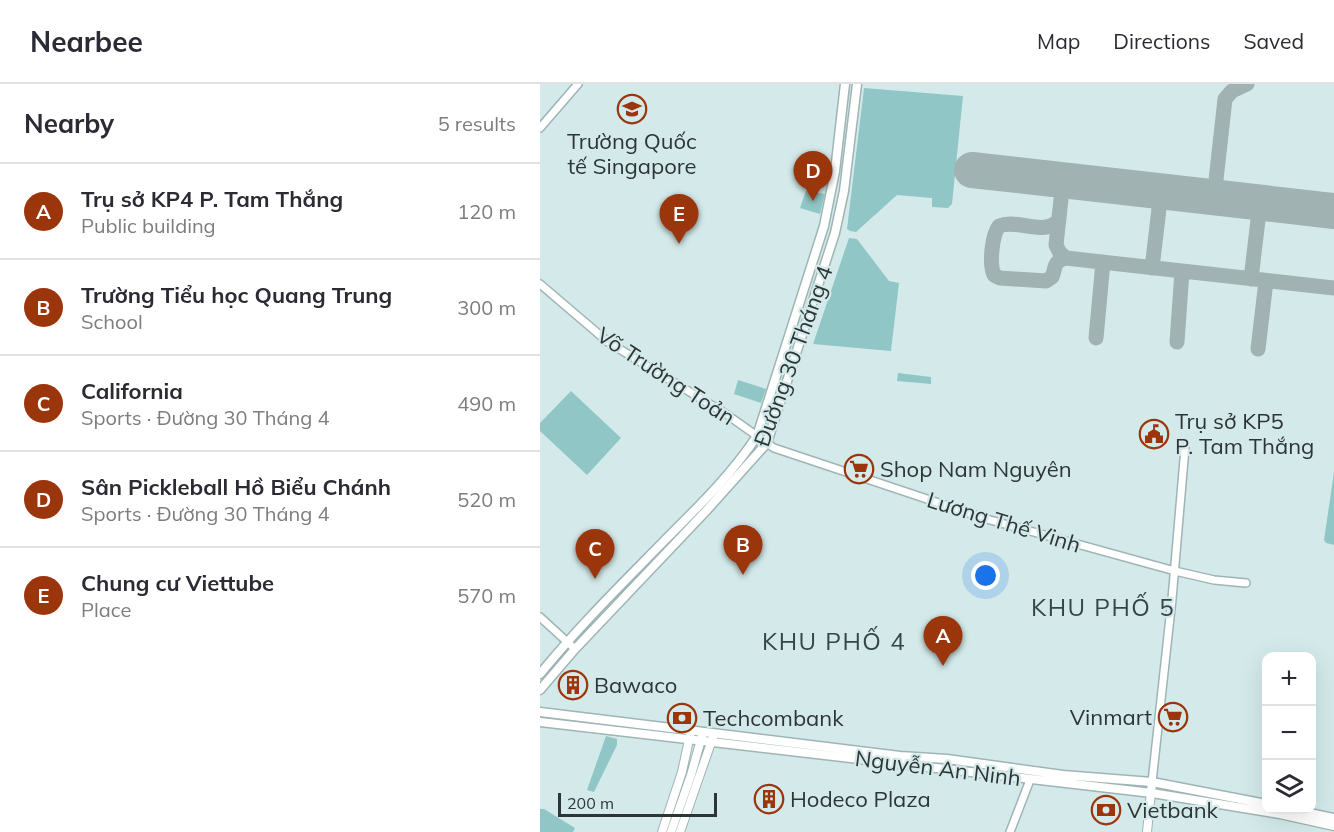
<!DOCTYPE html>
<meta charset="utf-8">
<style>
:root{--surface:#fff;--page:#f2f2f3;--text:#2b2b33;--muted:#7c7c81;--line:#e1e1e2;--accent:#9b350c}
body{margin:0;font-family:Mulish,sans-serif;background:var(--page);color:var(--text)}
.controls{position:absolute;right:18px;bottom:18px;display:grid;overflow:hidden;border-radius:12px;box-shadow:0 6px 24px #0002}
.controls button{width:54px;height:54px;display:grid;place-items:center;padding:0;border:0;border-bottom:2px solid var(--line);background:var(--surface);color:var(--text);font:30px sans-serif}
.scale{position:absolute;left:18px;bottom:15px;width:159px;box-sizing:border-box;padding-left:6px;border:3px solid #2d3535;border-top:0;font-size:16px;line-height:21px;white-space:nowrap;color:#2d3535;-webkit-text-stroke:4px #d4eaea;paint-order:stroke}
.you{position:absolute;left:446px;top:492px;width:21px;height:21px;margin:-15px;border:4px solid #fff;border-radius:50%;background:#1a73e8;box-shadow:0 0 0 9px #1a73e833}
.badge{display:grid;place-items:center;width:39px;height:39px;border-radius:50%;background:var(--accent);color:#fff;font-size:20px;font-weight:700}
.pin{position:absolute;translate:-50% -50px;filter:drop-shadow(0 2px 3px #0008)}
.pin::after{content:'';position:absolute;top:32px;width:21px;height:18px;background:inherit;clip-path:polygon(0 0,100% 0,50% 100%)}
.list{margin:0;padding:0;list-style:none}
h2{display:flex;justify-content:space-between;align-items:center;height:78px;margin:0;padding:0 24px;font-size:26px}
h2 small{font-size:20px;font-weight:400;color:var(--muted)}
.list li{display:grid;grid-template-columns:39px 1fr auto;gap:18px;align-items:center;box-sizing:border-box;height:96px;padding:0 24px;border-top:2px solid var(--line)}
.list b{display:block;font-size:22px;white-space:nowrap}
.list p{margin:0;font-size:20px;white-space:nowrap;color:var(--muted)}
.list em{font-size:20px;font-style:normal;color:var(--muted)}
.icon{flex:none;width:33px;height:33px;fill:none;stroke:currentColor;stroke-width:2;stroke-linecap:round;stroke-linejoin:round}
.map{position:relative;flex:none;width:794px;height:748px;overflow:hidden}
header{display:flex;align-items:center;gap:36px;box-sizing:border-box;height:84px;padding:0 30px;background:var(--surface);border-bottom:2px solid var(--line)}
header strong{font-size:28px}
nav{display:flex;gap:33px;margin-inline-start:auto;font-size:21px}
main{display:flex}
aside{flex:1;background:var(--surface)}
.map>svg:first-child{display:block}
.green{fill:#91c6c6}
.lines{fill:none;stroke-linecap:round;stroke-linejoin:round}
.taxiway{stroke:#a0b2b2;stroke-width:15}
.runway{stroke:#a0b2b2;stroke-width:36}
.tertiary-casing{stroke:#9fb4b4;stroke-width:10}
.secondary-casing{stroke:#9fb4b4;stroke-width:10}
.primary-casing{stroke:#9fb4b4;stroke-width:11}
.tertiary{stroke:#fff;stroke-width:7}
.secondary{stroke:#fff;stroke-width:8}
.primary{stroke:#fff;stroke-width:8}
.labels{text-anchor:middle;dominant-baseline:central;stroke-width:4.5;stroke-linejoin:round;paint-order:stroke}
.poi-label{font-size:22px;fill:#2d3535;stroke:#d4eaea;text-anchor:start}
.street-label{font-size:22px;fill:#2d3535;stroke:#d4eaea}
.neighbourhood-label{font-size:24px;letter-spacing:1.5px;fill:#354647;stroke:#d4eaea}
</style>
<header>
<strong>Nearbee</strong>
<nav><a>Map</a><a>Directions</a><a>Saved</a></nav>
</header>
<main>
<aside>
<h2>Nearby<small>5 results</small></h2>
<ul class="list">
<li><span class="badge">A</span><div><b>Trụ sở KP4 P. Tam Thắng</b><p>Public building</p></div><em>120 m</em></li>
<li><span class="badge">B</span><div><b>Trường Tiểu học Quang Trung</b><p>School</p></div><em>300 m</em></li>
<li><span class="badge">C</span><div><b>California</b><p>Sports · Đường 30 Tháng 4</p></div><em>490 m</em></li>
<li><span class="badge">D</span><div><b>Sân Pickleball Hồ Biểu Chánh</b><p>Sports · Đường 30 Tháng 4</p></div><em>520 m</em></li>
<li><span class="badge">E</span><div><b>Chung cư Viettube</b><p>Place</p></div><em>570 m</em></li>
</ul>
</aside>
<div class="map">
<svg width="794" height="748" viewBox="0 0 794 748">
<rect width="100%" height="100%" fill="#d4eaea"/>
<!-- green -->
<path class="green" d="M 324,4 L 423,12 L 412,120 L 408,124 L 392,123 L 392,114 L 357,111 L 316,148 L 310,147 L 307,145 Z
M 266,107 L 285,110 L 280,130 L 260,124 Z
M 309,154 L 317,155 L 349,197 L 359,199 L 351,267 L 273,260 Z
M 358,289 L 391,293 L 391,300 L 357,297 Z
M 198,296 L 226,305 L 221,319 L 194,310 Z
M 31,307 L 81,354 L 47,391 L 0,347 L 0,339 Z
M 794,388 L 794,461 L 786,459 L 784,456 Z
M 66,652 L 77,655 L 77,661 L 54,708 L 47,706 Z
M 0,725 L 4,725 L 35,744 L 33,748 L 0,748 Z"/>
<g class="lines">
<!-- taxiway -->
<path class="taxiway" d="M 523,97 L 516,161 L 520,169 L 526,174
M 674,114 L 685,15 L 692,7 L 707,0
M 519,135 C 507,154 477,134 459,142 C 452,151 449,180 454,191 L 460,194 L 506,197 L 512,193 C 516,184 513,177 526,174 L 794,204
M 612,184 L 621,108
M 711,195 L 720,119
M 556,254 L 563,178
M 637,258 L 642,187
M 718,265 L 726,197"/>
<!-- runway -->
<path class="runway" d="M 432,86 L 794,127"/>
<!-- tertiary casing -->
<g class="tertiary-casing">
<path id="tertiary" d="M 0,44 L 38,0
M 0,200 L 68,258 L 186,330 L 234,364 L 450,436 L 635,487 L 674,496 L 706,499
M 0,533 L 35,565
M 612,698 L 632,515 L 645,364
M 470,748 L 490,696"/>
</g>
<!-- secondary casing -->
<g class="secondary-casing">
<path id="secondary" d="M 122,748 L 142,688 L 150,651
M 131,748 L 151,691 L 162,652
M 140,748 L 173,653
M 607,748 L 612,698"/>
</g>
<!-- primary casing -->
<g class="primary-casing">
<path id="primary" d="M 0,590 C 39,542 83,499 126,455 C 158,423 192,390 217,352 L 284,142 L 295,87 L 305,0
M 0,606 L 35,565 L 166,427 L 227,359 L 295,149 L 304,107 L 317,0
M 0,628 L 360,672 L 407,675 L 523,691 L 612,698 L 726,720
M 0,638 L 612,709 L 740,730 L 794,742
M 755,726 L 794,734"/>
</g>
<!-- tertiary -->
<use href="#tertiary" class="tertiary"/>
<!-- secondary -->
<use href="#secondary" class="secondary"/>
<!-- primary -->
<use href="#primary" class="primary"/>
</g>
<!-- icons -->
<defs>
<g id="school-ring" transform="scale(1.5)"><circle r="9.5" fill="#d4eaea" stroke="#9b350c" stroke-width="1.5"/><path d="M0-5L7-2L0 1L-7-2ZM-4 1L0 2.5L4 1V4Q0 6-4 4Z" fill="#9b350c"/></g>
<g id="civic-ring" transform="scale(1.5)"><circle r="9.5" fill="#d4eaea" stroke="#9b350c" stroke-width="1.5"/><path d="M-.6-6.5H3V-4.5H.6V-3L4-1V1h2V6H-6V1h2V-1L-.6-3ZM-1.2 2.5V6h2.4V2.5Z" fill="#9b350c"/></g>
<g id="supermarket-ring" transform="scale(1.5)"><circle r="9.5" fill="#d4eaea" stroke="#9b350c" stroke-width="1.5"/><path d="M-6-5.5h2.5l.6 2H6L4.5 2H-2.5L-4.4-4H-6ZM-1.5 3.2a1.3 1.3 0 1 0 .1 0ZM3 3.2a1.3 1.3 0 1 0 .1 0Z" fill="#9b350c"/></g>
<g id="building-ring" transform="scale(1.5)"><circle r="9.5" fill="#d4eaea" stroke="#9b350c" stroke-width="1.5"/><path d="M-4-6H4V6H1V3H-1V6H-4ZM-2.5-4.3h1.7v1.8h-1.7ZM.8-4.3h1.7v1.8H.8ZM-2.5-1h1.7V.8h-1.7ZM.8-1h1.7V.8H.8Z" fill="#9b350c"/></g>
<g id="bank-ring" transform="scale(1.5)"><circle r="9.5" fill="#d4eaea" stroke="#9b350c" stroke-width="1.5"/><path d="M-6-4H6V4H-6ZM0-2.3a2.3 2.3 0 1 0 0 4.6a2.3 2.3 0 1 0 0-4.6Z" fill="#9b350c"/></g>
</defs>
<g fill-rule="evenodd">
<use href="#school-ring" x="92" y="25"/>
<use href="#civic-ring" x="614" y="350"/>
<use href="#supermarket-ring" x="319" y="385"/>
<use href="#building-ring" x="33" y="601"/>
<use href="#supermarket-ring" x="633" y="633"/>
<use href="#bank-ring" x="142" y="634"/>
<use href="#building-ring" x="229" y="715"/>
<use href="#bank-ring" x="566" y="726"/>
</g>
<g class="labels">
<!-- poi labels -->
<g class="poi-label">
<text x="92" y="57" text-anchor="middle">Trường Quốc<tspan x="92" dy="25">tế Singapore</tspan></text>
<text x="635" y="337">Trụ sở KP5<tspan x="635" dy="25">P. Tam Thắng</tspan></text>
<text x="340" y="385">Shop Nam Nguyên</text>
<text x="54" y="601">Bawaco</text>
<text x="612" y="633" text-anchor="end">Vinmart</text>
<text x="163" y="634">Techcombank</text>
<text x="250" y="715">Hodeco Plaza</text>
<text x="587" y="726">Vietbank</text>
</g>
<!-- street labels -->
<g class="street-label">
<text transform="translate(253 272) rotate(-70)">Đường 30 Tháng 4</text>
<text transform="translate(126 292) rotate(33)">Võ Trường Toản</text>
<text transform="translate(464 438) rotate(17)">Lương Thế Vinh</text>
<text transform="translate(398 684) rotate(7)">Nguyễn An Ninh</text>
</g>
<!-- neighbourhood labels -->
<g class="neighbourhood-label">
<text x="563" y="523">KHU PHỐ 5</text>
<text x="294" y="557">KHU PHỐ 4</text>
</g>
</g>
</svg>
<div class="controls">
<button>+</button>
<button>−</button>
<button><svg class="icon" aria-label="layers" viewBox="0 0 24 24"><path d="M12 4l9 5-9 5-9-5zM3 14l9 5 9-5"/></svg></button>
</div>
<div class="scale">200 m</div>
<div class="you"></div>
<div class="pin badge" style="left:403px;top:582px">A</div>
<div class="pin badge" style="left:203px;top:491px">B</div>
<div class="pin badge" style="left:55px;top:495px">C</div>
<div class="pin badge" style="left:273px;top:117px">D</div>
<div class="pin badge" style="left:139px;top:160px">E</div>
</div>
</main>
